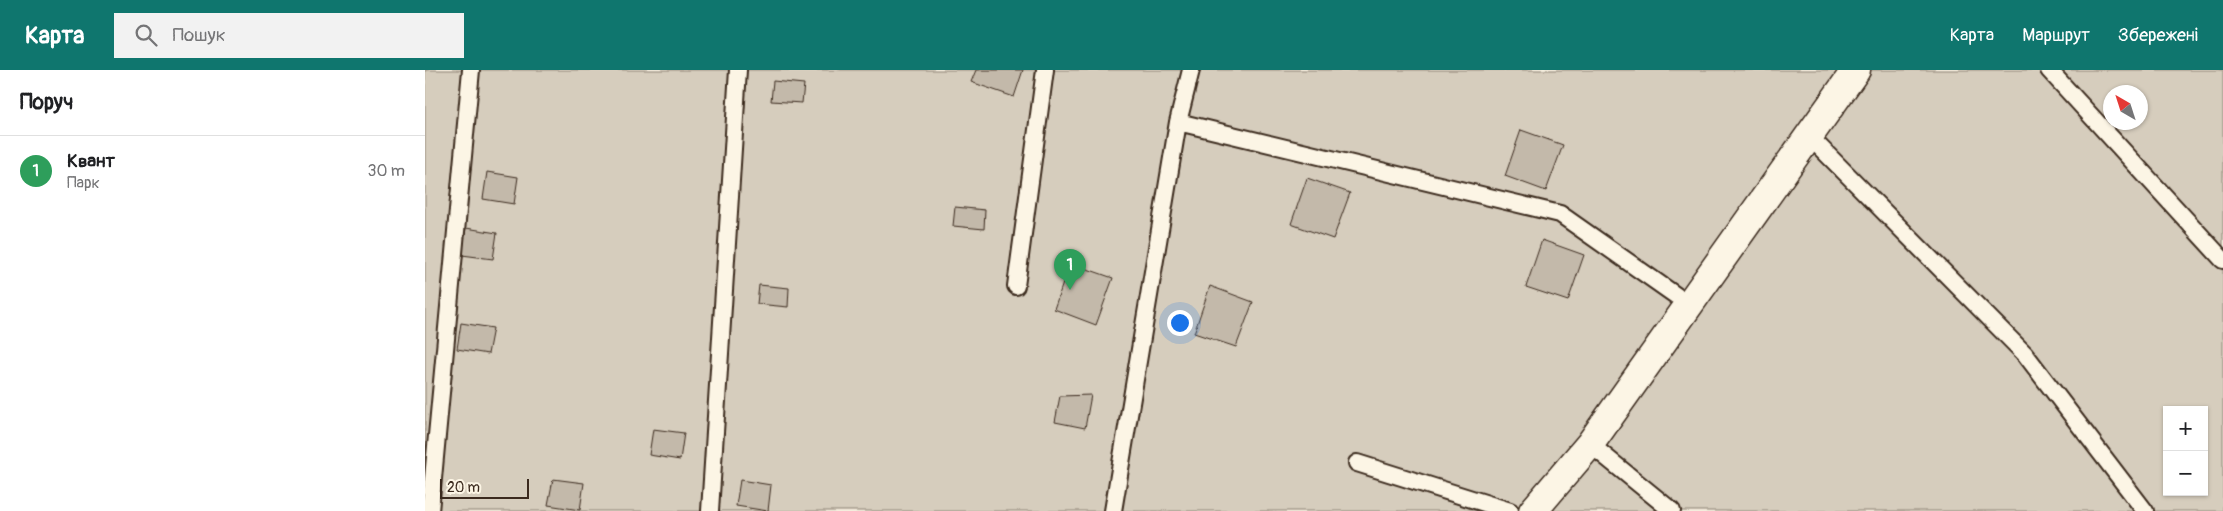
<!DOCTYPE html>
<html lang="uk">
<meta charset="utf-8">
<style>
:root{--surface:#fff;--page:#f2f2f2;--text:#202124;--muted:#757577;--line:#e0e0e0;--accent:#0f766e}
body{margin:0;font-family:Pangolin,sans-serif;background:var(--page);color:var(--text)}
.controls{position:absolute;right:15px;bottom:15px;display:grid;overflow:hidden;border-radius:0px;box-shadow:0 1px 4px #0004}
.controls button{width:45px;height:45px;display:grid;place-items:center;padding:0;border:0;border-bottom:1px solid var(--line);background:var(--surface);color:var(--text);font:25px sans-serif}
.compass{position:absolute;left:1678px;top:15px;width:45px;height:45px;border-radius:50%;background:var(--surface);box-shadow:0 1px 4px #0004;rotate:321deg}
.scale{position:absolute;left:15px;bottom:12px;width:89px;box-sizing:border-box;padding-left:5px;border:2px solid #3b2a1e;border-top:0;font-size:14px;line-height:18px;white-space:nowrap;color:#3b2a1e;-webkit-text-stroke:4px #fcf5e5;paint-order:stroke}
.you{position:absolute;left:754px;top:252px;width:18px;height:18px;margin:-12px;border:4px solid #fff;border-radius:50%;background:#1a73e8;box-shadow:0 0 0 8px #1a73e833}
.badge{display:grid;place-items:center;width:32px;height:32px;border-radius:50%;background:var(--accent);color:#fff;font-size:16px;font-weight:700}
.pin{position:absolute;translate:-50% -41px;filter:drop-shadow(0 1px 2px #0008)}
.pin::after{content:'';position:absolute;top:26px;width:18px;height:15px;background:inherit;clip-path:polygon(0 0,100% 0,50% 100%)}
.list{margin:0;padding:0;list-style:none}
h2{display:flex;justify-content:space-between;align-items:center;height:65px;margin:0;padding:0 20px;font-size:21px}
h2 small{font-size:16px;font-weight:400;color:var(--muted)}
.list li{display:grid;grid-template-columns:32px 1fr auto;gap:15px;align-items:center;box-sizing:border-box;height:70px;padding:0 20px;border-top:1px solid var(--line)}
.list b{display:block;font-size:19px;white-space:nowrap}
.list p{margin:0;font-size:16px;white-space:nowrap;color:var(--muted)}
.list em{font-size:16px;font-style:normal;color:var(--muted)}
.icon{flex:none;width:28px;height:28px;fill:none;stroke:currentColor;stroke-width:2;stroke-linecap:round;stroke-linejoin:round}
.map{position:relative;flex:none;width:1798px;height:441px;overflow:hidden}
header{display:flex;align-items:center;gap:30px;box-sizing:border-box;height:70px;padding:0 25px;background:var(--accent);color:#fff}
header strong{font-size:24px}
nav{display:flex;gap:28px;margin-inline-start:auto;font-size:18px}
.search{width:350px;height:45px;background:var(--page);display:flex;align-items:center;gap:12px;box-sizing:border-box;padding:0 18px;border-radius:0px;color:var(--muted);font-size:19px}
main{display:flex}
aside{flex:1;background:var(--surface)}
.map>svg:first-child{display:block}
.green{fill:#d6cdbd;stroke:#887c6e;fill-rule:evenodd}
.building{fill:#c3b9aa;stroke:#3b2a1e}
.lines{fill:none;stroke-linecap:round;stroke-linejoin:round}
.lane-casing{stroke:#3b2a1e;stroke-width:20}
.street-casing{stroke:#3b2a1e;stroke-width:31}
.lane{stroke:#fcf5e5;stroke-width:16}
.street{stroke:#fcf5e5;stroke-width:28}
</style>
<header>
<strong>Карта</strong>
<div class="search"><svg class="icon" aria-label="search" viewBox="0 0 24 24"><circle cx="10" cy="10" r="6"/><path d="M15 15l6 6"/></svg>Пошук</div>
<nav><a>Карта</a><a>Маршрут</a><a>Збережені</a></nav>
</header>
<main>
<aside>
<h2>Поруч<small></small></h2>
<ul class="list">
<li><span class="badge" style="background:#2e9e5b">1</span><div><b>Квант</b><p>Парк</p></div><em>30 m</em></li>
</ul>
</aside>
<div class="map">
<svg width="1798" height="441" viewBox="0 0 1798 441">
<rect width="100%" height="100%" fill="#f4eddd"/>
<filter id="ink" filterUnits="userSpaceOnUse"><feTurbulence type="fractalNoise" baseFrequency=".02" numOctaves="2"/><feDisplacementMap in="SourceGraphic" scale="10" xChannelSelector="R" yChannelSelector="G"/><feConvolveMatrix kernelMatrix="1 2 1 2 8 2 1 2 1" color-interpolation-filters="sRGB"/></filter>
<g filter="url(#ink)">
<!-- green -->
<path class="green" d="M 0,0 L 1798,0 L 1798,441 L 0,441 ZM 1686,22 L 1716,22 L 1716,52 L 1686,52 ZM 1742,340 L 1779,340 L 1779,422 L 1742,422 Z"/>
<!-- building -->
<path class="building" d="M 551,0 L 598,0 L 589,27 L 546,12 Z
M 348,11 L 379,14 L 377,33 L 346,31 Z
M 1096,60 L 1138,75 L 1121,121 L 1080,106 Z
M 62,102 L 93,107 L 89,134 L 58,129 Z
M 882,108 L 925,123 L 908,169 L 866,154 Z
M 530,137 L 560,140 L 559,159 L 528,156 Z
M 41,158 L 72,163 L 68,189 L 37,185 Z
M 1117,170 L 1159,185 L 1143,231 L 1101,217 Z
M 645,193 L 688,208 L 671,255 L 629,239 Z
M 334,215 L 364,218 L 363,237 L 332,234 Z
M 785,216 L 828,232 L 811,277 L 769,263 Z
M 36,253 L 68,258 L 63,284 L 32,279 Z
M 666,325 L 660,358 L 630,352 L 635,326 Z
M 228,359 L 259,363 L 255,390 L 224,385 Z
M 128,409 L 159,413 L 155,440 L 123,435 Z
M 315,410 L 346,415 L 343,441 L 311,436 Z"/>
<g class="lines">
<!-- lane casing -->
<g class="lane-casing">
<path id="lane" d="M 1624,0 L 1798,190
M 753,52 L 1135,144 L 1263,234
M 1384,66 L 1600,284 L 1720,441
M 591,216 L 620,0
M 1165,374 L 1247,441
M 932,393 L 1085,441
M 5,441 L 46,0
M 285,441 L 313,0
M 688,441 L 753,52 L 766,0"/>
</g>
<!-- street casing -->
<g class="street-casing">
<path id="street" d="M 1108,441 L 1165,374 L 1431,0"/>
</g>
<!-- lane -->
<use href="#lane" class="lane"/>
<!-- street -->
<use href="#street" class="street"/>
</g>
</g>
</svg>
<div class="controls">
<button>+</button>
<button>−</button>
</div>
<svg class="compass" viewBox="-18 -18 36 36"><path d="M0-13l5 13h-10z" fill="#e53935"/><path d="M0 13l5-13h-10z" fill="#757577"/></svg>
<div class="scale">20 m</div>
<div class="you"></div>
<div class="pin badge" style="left:645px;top:220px;background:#2e9e5b">1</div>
</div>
</main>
